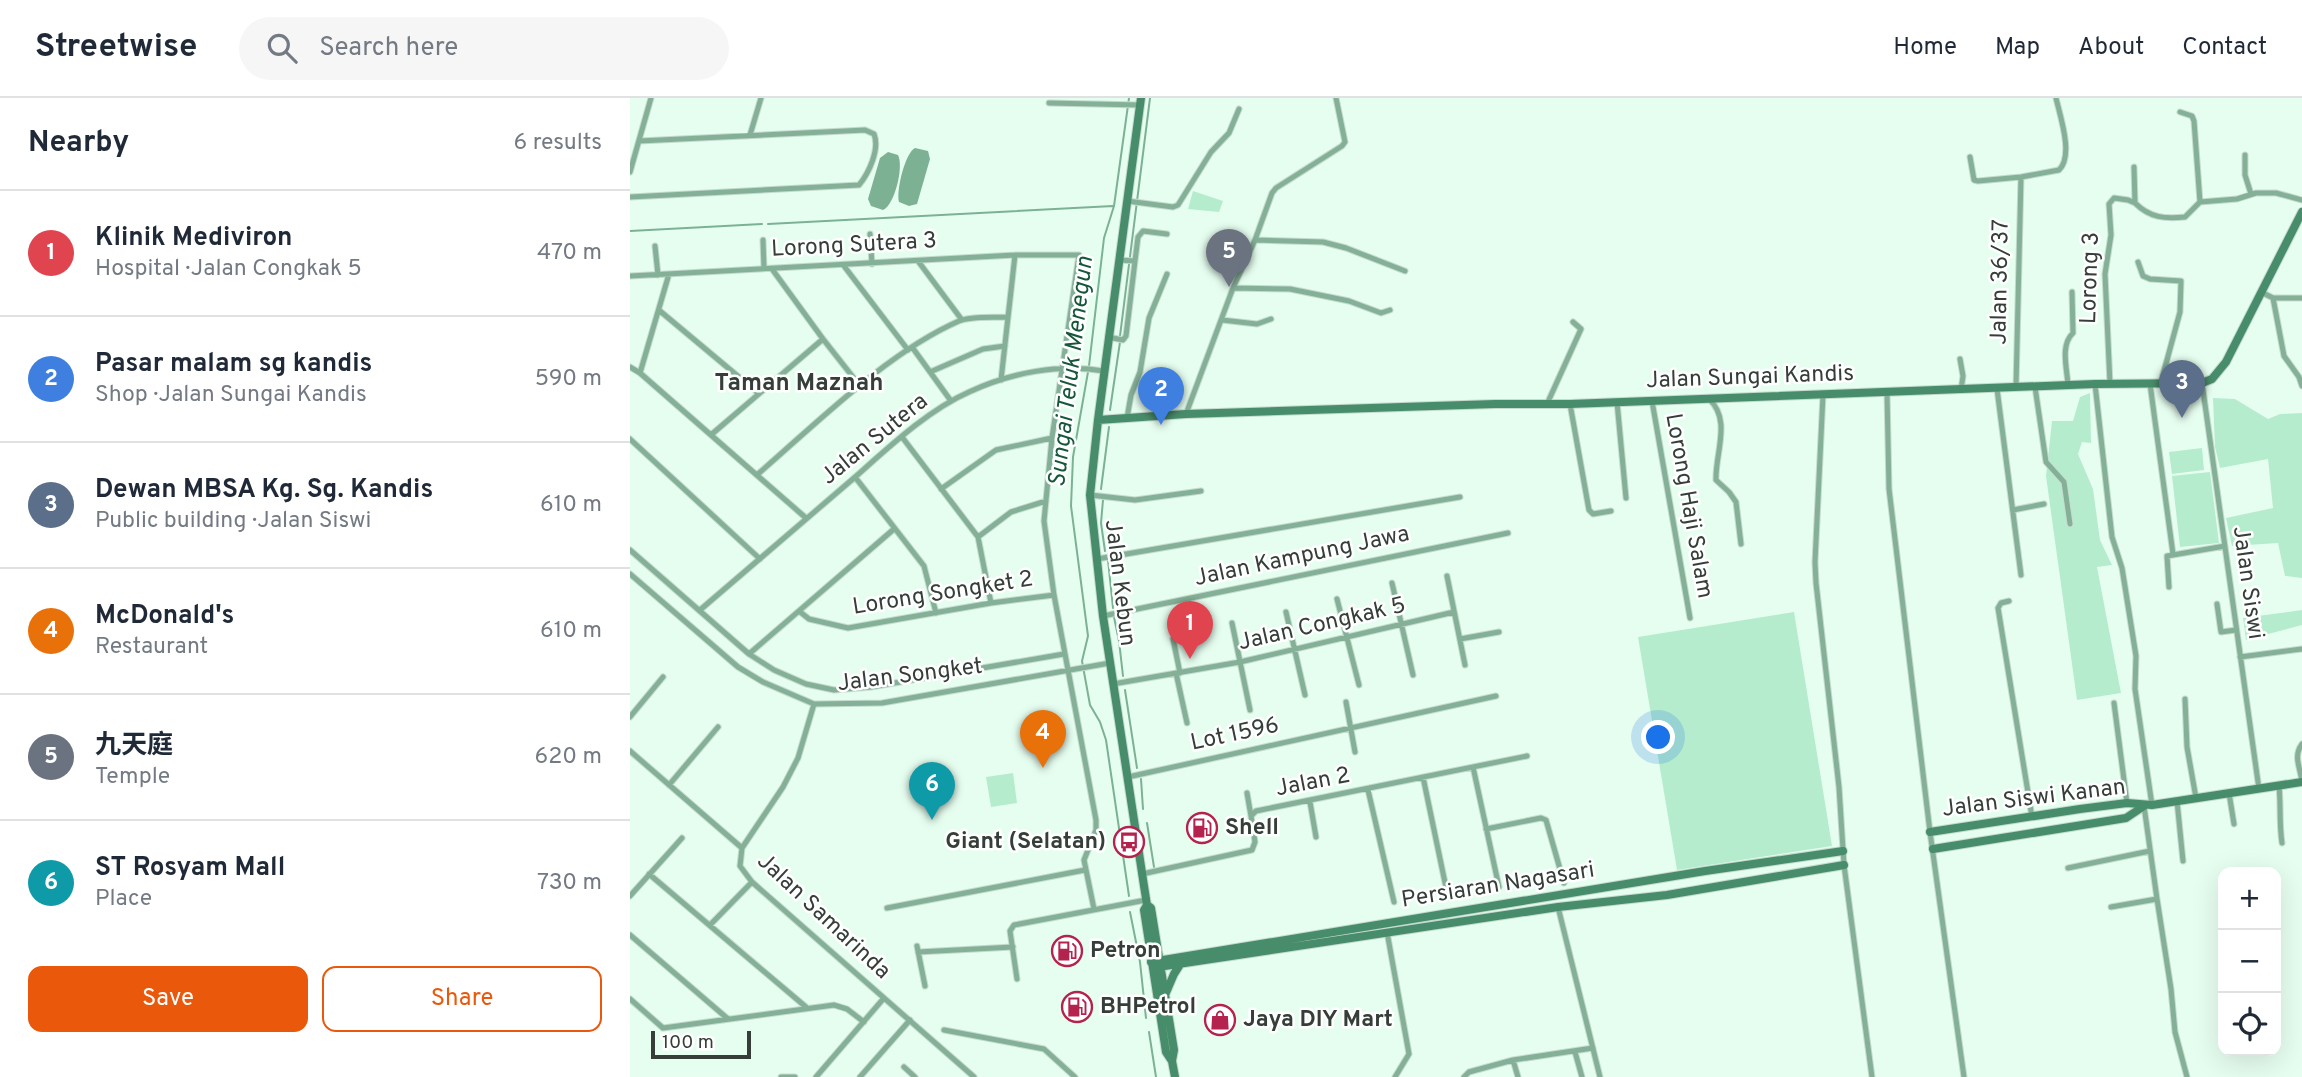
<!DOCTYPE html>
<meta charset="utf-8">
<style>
:root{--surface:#fff;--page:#f6f6f7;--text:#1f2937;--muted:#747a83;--line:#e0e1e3;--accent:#ea580c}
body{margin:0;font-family:Overpass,"Noto Sans SC",sans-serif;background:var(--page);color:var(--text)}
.controls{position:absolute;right:21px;bottom:21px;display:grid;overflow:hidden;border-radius:14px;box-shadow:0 7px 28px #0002}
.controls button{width:63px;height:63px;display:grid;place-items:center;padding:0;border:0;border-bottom:2px solid var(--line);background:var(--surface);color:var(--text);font:35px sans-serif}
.scale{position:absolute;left:21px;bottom:18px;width:100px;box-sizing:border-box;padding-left:7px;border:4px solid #353e38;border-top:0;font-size:19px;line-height:24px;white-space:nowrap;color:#353e38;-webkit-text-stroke:5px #fff;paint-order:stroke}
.you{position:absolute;left:1029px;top:640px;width:24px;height:24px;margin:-18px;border:5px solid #fff;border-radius:50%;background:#1a73e8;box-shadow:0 0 0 10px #1a73e833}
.badge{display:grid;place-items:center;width:46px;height:46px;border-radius:50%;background:var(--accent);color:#fff;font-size:23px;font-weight:700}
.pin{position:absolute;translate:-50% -58px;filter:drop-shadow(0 2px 4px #0008)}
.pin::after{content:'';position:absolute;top:37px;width:24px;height:21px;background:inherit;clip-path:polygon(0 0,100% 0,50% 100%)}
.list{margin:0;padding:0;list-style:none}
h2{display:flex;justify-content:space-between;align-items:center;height:91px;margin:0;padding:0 28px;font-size:30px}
h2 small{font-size:23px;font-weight:400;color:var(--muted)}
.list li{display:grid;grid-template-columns:46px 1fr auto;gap:21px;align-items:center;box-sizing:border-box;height:126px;padding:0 28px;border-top:2px solid var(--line)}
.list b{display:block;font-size:26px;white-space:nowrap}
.list p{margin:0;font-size:23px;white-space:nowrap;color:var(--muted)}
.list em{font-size:23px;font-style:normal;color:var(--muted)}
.actions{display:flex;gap:14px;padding:21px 28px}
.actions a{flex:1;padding:16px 0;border:2px solid var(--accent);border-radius:14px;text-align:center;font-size:24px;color:var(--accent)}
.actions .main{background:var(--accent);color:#fff}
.icon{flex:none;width:38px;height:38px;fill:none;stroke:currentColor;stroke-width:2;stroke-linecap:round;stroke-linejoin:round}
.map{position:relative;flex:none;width:1672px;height:979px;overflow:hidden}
header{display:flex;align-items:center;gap:42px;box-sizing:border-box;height:98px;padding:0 35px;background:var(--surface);border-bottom:2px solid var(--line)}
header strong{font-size:33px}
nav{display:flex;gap:38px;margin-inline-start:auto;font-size:24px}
.search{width:490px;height:63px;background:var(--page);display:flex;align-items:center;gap:18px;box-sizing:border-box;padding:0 24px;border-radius:38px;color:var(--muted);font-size:26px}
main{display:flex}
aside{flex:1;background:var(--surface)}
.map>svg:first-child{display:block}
.green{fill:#b6ecce}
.water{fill:#7cb194}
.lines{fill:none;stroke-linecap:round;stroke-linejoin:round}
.stream{stroke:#7cb194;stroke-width:2}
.street-casing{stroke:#c6dbcf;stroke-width:7}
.secondary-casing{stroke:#c6dbcf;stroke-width:10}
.street{stroke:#85b098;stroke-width:5}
.secondary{stroke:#488d6b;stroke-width:8}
.labels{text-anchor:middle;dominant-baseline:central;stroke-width:5;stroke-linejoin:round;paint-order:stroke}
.street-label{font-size:23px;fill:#353e38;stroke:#fff}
.poi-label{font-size:23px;font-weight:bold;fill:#353e38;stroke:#fff;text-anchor:start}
.water-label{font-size:24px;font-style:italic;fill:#16563a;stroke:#fff}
.neighbourhood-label{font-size:24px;font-weight:bold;fill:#353e38;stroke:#fff}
</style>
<header>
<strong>Streetwise</strong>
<div class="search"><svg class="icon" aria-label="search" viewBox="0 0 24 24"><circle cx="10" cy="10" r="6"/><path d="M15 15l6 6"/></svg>Search here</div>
<nav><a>Home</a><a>Map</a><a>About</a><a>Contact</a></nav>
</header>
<main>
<aside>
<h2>Nearby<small>6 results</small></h2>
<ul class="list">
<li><span class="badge" style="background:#e0444e">1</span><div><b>Klinik Mediviron</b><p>Hospital · Jalan Congkak 5</p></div><em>470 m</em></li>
<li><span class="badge" style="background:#3f7fe0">2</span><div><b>Pasar malam sg kandis</b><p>Shop · Jalan Sungai Kandis</p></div><em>590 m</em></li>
<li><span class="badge" style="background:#5c6f8a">3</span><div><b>Dewan MBSA Kg. Sg. Kandis</b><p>Public building · Jalan Siswi</p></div><em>610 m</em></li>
<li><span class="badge" style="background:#e8710a">4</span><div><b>McDonald's</b><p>Restaurant</p></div><em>610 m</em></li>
<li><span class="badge" style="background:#6b7280">5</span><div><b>九天庭</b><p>Temple</p></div><em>620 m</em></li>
<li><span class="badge" style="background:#0f9aa8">6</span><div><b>ST Rosyam Mall</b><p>Place</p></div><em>730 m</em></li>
</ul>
<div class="actions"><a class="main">Save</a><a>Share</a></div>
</aside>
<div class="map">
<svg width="1672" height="979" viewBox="0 0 1672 979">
<rect width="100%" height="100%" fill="#e6fef0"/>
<!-- green -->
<path class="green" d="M 563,93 L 593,103 L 589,114 L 558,111 Z
M 1460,295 L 1461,345 L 1452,344 L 1448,356 L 1463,391 L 1470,442 L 1482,467 L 1467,469 L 1491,595 L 1447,602 L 1416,378 L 1422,323 L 1443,323 L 1450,299 Z
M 1583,300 L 1605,301 L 1638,321 L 1650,316 L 1672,315 L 1672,480 L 1655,478 L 1648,445 L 1602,448 L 1596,420 L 1643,410 L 1638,361 L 1590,370 L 1585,349 Z
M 1572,350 L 1574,372 L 1542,376 L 1539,354 Z
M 1580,374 L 1589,445 L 1550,449 L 1542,378 Z
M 1672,512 L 1672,527 L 1616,542 L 1613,520 Z
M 1164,514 L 1202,748 L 1047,772 L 1008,539 Z
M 383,675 L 387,705 L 361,709 L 356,679 Z"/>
<!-- water -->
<path class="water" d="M 285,50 L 298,53 L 300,61 L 287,106 L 279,108 L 269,104 C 266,93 275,55 285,50 Z
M 258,54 L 268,57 C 274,68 265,107 253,112 L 241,108 L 238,101 L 250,60 Z"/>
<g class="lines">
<!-- stream -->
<path class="stream" d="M 138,126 L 483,108
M 0,133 L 132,126
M 490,238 L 520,0
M 459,268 L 474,140 L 484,108 L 499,0
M 458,274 L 443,359 L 441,408 L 458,538 L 452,563 L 460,607 L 470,624 L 476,642 L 499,798
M 480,312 L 490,244
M 471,391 L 479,329
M 473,402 L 471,425 L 475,453
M 478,462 L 483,510
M 484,519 L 489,543 L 493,578
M 495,592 L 507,670
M 511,681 L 513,711
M 517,725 L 524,769
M 500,814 L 510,864 L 516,920
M 519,934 L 526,979"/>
<!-- street casing -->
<g class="street-casing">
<path id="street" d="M 419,5 L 510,7
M 1550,14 L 1562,18 L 1564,23 L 1570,104
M 120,37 L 131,0
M 1615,57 L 1615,77 L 1621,96
M 1340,59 L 1344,82 L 1348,83 L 1391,79 L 1429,72 C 1444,58 1430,18 1426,0
M 1504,69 L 1505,105 C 1520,120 1535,121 1555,119 L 1570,104 L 1607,101 L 1626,95 L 1646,95 L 1672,102
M 0,74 L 21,0
M 0,99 L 229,87 C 239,75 250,51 244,36 L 235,32 L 9,43
M 497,103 L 543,109 L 548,107 L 581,54 L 599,35 L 609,11
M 240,136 L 242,166
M 133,142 L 134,170
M 625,142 L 693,144 L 716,150 L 775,173
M 25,148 L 28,177
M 489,162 L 505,163 L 508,139 L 513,133 L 537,136
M 288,163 L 332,222
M 1508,164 L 1513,178 L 1520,181 L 1551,183 L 1550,214 L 1531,284
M 214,168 L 278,252
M 142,171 L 193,241 L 230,288
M 0,178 L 385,157 L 449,157 L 422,340 L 414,423 L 424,497 L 466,722 L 466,732 L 454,762 L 464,811
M 603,190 L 660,191 L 719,203 L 751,215 L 760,212
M 1631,194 L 1643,200 L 1672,200
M 1643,200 L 1654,258 L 1669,279 L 1672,288
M 30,213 L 128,295
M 592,222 L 627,226 L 641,221
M 478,239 L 493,242 L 496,238 L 505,163
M 282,249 L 321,303
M 1330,261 L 1333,278 L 1331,292
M 0,269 L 10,275 L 176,420
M 300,274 L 353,251 L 375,248
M 10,275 L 39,176
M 371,282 L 385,157
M 1572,285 L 1629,691
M 1465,286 L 1482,439 L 1492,470 L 1506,558 L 1505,591 L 1522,707
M 1480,286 L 1475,176 L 1481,137 L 1479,106 L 1484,100 L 1498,102 L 1505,105
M 1520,286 L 1543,456
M 1438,287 C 1437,270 1430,247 1443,235 L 1442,194
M 1386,289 L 1391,79
M 1405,289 L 1416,364 L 1434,384 L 1440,426
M 1367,291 L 1391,477
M 1257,295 L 1259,391 L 1300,734 L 1334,979
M 1193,297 L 1185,464 L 1186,485 L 1209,689 L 1214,767 L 1242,979
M 1079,301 C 1102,322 1085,355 1086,382 L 1099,394 L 1106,404 L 1111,446
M 1022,303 L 1060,520
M 987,304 L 996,400
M 917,306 L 951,231 L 943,224
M 940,306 L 959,412 L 963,416 L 981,413
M 556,316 L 603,190 L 625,142 L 642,95 L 646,90 L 712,48 L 715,44 L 706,0
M 497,320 L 501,297 L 510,274 L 519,220 L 537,176
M 82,336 L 193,241
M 272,339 L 348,439 L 361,505
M 0,341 L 130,461
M 128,376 C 187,325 258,254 329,223 C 342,218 363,220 377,219
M 225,379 L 294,468 L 306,515
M 311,391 L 366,352 L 422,340
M 460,397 L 505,402 L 571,393
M 1383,412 L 1414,406
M 348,439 L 381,414 L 416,403
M 0,452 L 119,556 L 144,572 L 176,586 L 204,592 L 241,589 L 434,556
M 467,461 L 830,399
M 0,476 L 108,569 L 133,584 L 184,606 L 252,605 L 480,565
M 817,478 L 835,567
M 762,485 L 783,577
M 1539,489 L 1537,458 L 1595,448
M 707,501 L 729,587
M 1379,503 L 1371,505 L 1368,510 L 1402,719
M 1587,506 L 1591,534 L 1606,532
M 70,512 C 122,468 173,424 224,380 C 258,350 298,312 339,294 C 380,275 430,265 474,273
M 169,513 L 179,521 L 218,530 L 361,505 L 424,497
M 656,514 L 675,597
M 473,518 L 878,435
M 602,525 L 620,612
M 543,541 L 550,575
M 830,541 L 869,534
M 119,556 L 264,431
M 1610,559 L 1672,551
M 546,575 L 557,625
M 483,586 L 610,564 L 824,514
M 1555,601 L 1557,649 L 1566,700
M 716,604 L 725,654
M 1484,605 L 1497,705
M 0,619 L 33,579
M 1672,646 C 1663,658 1670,669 1672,683
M 0,653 L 112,750 L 110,768 L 122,784 L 344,979
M 843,669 L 869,789
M 498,679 L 866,598
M 793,679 L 818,799
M 39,687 L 88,629
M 1649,688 C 1651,707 1649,725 1652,745
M 738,692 L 764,804
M 617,695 L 621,718
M 1599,695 L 1604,726
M 1547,703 L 1553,763
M 680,704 L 686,739
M 856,731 L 911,720 L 916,722 L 934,785
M 112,750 L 153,689 L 168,660 L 184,606
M 1438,770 L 1520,753
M 19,776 L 176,909
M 512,776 L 622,752 L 625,744 L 621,718 L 626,713 L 897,658
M 0,798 L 52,740
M 1527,801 L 1541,891 L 1545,934 L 1557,979
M 928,809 L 970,979
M 1481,809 L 1527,801 L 1514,708
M 257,810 L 455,772
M 80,827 L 122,784
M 757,834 L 779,956 L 765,979
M 0,837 L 98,921
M 287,848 L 295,888
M 288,854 L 383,849
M 387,881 L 380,833 L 384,827 L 516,802
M 0,901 L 33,930 L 204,907 L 217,911 L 234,924
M 314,932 L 414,951 L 445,979
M 945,954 L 952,979
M 883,962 L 888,979
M 274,969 L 285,979
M 151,979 L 165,979
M 186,979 L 254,900
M 230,979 L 280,922
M 834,979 L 839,974 L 883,962 L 963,950"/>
</g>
<!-- secondary casing -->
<g class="secondary-casing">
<path id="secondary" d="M 511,0 L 468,322 L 460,397 L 473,518 L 514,788 L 517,807 L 521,810 L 544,952 L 542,963 L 545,979
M 468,322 L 556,316 L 865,306 L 940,306 L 1465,286 L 1572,285 L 1582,281 L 1596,264 L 1672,114
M 1300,734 L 1450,711 L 1497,705 L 1522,707 L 1672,684
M 1303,751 L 1496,720 L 1514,708
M 517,807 L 514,812 L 536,954 L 542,963
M 521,864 L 1075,773 L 1213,753
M 528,869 L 928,809 L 1037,797 L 1214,767
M 535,897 L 544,876 L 551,865"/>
</g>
<!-- street -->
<use href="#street" class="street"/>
<!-- secondary -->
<use href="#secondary" class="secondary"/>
</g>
<!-- icons -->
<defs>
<g id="fuel-ring" transform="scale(1.575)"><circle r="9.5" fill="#fff" stroke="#b4234e" stroke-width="1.5"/><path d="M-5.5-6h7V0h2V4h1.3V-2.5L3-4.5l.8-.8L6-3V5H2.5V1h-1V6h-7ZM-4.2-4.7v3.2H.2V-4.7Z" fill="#b4234e"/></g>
<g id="bus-ring" transform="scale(1.575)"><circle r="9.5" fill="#fff" stroke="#b4234e" stroke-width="1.5"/><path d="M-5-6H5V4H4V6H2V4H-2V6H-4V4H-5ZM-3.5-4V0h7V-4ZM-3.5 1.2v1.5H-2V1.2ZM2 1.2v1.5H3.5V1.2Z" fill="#b4234e"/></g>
<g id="shop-ring" transform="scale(1.575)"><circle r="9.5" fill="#fff" stroke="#b4234e" stroke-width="1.5"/><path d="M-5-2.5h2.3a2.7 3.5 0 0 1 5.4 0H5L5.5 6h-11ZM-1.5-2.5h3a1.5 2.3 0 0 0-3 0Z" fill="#b4234e"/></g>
</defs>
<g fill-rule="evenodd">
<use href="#fuel-ring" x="572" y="730"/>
<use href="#bus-ring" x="499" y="744"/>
<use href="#fuel-ring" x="437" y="853"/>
<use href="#fuel-ring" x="447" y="909"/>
<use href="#shop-ring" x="590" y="922"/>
</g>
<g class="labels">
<!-- street labels -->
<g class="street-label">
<text transform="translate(224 148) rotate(-3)">Lorong Sutera 3</text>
<text transform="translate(1461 180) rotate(-88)">Lorong 3</text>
<text transform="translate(1371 184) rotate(-89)">Jalan 36/37</text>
<text transform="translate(1120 280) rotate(-2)">Jalan Sungai Kandis</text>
<text transform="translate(245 342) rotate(-39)">Jalan Sutera</text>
<text transform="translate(1058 408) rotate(80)">Lorong Haji Salam</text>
<text transform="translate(672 459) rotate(-12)">Jalan Kampung Jawa</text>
<text transform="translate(489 485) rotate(83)">Jalan Kebun</text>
<text transform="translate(1617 485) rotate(82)">Jalan Siswi</text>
<text transform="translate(313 496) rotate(-9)">Lorong Songket 2</text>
<text transform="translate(692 527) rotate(-13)">Jalan Congkak 5</text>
<text transform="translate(280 578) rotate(-7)">Jalan Songket</text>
<text transform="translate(605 637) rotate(-12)">Lot 1596</text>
<text transform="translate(683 685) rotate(-11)">Jalan 2</text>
<text transform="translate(1404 701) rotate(-7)">Jalan Siswi Kanan</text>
<text transform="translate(868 788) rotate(-9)">Persiaran Nagasari</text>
<text transform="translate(193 819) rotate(43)">Jalan Samarinda</text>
</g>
<!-- poi labels -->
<g class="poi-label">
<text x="595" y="730">Shell</text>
<text x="476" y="744" text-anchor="end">Giant (Selatan)</text>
<text x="460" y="853">Petron</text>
<text x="470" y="909">BHPetrol</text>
<text x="613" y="922">Jaya DIY Mart</text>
</g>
<!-- water labels -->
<g class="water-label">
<text transform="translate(442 274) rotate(-83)">Sungai Teluk Menegun</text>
</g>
<!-- neighbourhood labels -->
<g class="neighbourhood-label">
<text x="169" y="286">Taman Maznah</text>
</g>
</g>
</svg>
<div class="controls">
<button>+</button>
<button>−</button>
<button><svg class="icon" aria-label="locate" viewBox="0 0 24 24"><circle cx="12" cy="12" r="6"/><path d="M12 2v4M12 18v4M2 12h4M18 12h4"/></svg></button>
</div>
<div class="scale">100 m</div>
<div class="you"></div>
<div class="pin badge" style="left:560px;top:561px;background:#e0444e">1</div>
<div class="pin badge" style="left:531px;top:327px;background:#3f7fe0">2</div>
<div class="pin badge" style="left:1552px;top:320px;background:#5c6f8a">3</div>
<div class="pin badge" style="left:413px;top:670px;background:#e8710a">4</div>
<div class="pin badge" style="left:599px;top:189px;background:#6b7280">5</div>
<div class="pin badge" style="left:302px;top:722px;background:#0f9aa8">6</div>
</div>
</main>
